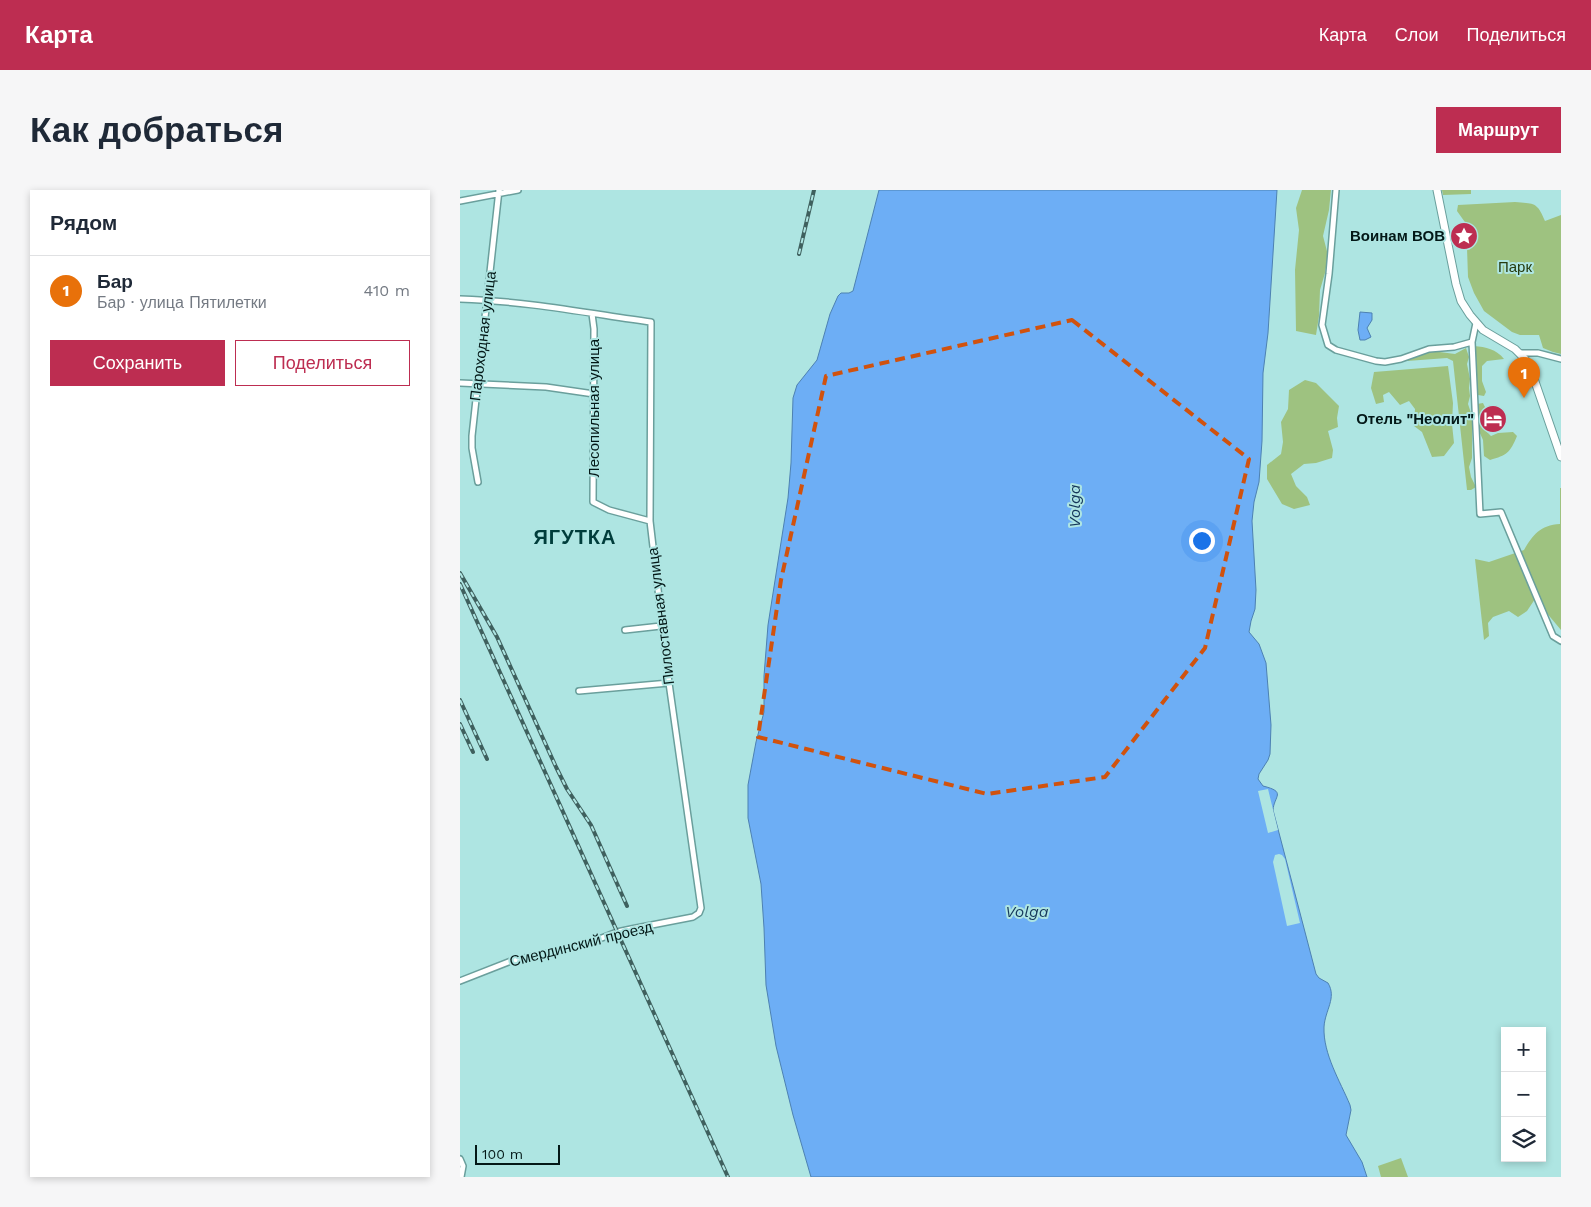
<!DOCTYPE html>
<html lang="ru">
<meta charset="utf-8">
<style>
:root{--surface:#fff;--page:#f6f6f7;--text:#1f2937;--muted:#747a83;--line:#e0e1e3;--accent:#bd2d51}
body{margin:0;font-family:"Work Sans",sans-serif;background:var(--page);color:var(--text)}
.controls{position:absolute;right:15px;bottom:15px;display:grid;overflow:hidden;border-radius:0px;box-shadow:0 2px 8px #0003}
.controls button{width:45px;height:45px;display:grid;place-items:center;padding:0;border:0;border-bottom:1px solid var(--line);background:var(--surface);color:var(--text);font:25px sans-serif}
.scale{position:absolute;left:15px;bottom:12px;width:85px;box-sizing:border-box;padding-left:5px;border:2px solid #031817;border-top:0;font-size:14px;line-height:18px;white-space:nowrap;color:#031817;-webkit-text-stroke:4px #aee5e2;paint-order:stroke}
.you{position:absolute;left:741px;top:350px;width:18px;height:18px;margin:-12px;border:4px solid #fff;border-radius:50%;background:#1a73e8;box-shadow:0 0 0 8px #1a73e833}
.badge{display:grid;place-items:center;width:32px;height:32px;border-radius:50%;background:var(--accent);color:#fff;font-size:16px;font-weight:700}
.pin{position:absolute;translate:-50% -41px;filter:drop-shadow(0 1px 2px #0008)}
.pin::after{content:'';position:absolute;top:26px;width:18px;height:15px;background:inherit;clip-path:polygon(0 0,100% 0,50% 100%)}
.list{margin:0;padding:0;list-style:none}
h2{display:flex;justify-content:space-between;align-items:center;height:65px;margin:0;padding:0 20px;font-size:21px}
h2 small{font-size:16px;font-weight:400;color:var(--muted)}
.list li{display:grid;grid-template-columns:32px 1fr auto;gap:15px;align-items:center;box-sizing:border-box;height:70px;padding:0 20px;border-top:1px solid var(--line)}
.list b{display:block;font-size:19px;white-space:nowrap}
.list p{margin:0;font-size:16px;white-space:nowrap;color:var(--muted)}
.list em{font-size:16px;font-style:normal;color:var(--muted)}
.actions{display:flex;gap:10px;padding:15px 20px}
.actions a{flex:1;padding:11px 0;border:1px solid var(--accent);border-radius:0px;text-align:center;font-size:18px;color:var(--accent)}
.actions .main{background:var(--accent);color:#fff}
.icon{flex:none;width:28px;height:28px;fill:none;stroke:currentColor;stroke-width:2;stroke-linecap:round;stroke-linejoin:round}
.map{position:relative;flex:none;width:1101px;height:987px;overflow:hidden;border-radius:0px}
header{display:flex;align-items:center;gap:30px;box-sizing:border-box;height:70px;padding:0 25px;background:var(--accent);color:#fff}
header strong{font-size:24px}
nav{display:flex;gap:28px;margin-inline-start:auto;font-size:18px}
.intro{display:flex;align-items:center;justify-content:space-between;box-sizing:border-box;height:120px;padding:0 30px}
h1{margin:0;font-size:35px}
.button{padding:12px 22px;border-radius:0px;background:var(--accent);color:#fff;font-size:18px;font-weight:700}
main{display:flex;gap:30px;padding:0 30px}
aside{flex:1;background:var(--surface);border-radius:0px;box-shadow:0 2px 8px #0003}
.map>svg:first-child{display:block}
.green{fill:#9ec280}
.water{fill:#6daef5;stroke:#4d81b2}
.pier{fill:#aee5e2}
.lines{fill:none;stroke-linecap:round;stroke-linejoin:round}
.street-casing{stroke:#6a9f9c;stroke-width:8}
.secondary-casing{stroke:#6a9f9c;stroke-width:9}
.street{stroke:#fff;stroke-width:5}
.secondary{stroke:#fff;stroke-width:7}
.rail-casing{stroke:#3f605e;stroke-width:4}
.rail{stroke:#aee5e2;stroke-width:2;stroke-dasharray:5.5;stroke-linecap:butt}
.marked{fill:none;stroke:#d1520d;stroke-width:4;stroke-dasharray:10 6;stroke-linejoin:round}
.labels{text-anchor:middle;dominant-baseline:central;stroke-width:4;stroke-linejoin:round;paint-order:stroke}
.poi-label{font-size:15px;font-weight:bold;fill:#031817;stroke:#aee5e2;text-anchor:end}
.park-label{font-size:15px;fill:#263b0f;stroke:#aee5e2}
.street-label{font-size:15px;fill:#031817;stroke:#aee5e2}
.water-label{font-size:16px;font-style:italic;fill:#15375a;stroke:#aee5e2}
.district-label{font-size:20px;font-weight:bold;letter-spacing:1px;fill:#003d3b;stroke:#aee5e2}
</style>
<header>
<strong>Карта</strong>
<nav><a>Карта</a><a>Слои</a><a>Поделиться</a></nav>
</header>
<div class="intro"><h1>Как добраться</h1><a class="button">Маршрут</a></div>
<main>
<aside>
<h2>Рядом<small></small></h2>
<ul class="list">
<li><span class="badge" style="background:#e8710a">1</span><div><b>Бар</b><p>Бар · улица Пятилетки</p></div><em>410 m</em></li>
</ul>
<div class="actions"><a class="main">Сохранить</a><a>Поделиться</a></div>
</aside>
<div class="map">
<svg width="1101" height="987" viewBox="0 0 1101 987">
<rect width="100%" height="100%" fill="#aee5e2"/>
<!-- green -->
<path class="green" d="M 842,0 L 871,0 L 869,20 L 863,46 L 868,65 L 865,83 L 860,100 L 859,126 L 856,145 L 836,141 L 835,80 L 839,40 L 836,18 Z
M 982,0 L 1011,0 L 1011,4 L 983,5 Z
M 1055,12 C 1075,14 1077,12 1085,31 L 1101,25 L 1101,164 L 1093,162 L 1083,158 L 1079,145 L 1060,145 L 1052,142 L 1024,121 L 1014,103 L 1008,87 L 1007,58 L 1017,49 L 997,21 L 998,15 Z
M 1014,156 C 1026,157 1036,159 1044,169 L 1027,171 L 1022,176 L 1022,191 L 1026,202 L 1024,206 L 1018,205 L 1015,192 L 1017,177 Z
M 1006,158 L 1009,167 L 1007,174 L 1010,189 L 1009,198 L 1010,206 L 1008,214 L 1012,226 L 1012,268 L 1009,277 L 1011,287 L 1016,297 L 1011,300 L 1007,300 L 993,171 L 987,168 L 947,171 L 950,168 L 972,161 L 995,164 Z
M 988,176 L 993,213 L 992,234 L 994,253 L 984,266 L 972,267 L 962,242 L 954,236 L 955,219 L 949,211 L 940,215 L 929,202 L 923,205 L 924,212 L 916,214 L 911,198 L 914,182 Z
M 845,190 L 856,193 L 879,216 L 877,228 L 878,237 L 868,241 L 873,260 L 872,268 L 856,273 L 844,274 L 831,284 L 836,296 L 847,307 L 850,315 L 834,319 L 822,314 L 807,289 L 807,275 L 821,264 L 823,252 L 821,232 L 828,219 L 829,200 Z
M 1023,213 L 1026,219 L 1024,227 L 1026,241 L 1031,246 L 1038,243 L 1053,242 L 1057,246 C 1050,263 1047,265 1030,270 L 1024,266 L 1023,250 L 1019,241 L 1017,214 Z
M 1100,298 L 1101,298 L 1101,440 L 1075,409 L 1067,421 L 1058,427 L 1049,421 L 1033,427 L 1028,433 L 1029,446 L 1024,450 L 1015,369 L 1029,372 L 1064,360 C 1073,345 1080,335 1100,334 Z
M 941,968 L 948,987 L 921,987 L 918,976 Z"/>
<!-- water -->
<path class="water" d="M 419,0 L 817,0 L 808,143 L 803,183 L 802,251 L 799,292 L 794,312 L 792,331 L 796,400 L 795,419 L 791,431 L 789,442 L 799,454 L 806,473 L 811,535 L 810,564 L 808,570 L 799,584 L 798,589 L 803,596 C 827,602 814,606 813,620 L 856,784 L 859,788 L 868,793 C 877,808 865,820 864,837 C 863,864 880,891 890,915 L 891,920 L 886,945 L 902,972 L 907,987 L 351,987 L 333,925 L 316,856 L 306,795 L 304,738 L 301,694 L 288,628 L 288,595 L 296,552 L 304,522 L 304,486 L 308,435 L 328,308 L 331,273 L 333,208 L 337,195 L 357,170 L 370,124 L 378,106 L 381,103 L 389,103 L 393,101 Z
M 900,122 L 912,123 L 912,130 L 907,138 L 911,147 L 905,150 L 900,150 L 898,140 Z"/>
<!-- pier -->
<path class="pier" d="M 808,599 L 818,640 L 808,643 L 798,601 Z
M 819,664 L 822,665 L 825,669 L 840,733 L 827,736 L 813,672 L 815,665 Z"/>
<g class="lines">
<!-- street casing -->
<g class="street-casing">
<path id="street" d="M 876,0 L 869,84 L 862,135 L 868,155 L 876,160 L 916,171 L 925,172 L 941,169 L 969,159 L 994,157 L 1012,152 L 1016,133
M 0,11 L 58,0
M 0,109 C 65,111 127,123 191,132 L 190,331 L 209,493 L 241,718 L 239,723 L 233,727 L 171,739 L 157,742 L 124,755 L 51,771 L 0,791
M 132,124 L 134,139 L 133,312 L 149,320 L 190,331
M 1012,152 L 1020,324 L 1041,322 L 1093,446 L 1101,451
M 1061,163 L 1078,163 L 1101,169
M 0,193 L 86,197 L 134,204
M 18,292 L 12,258 L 12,246 L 39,0
M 165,440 L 201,436
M 119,501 L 209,493
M 0,969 L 3,976 L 1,987"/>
</g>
<!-- secondary casing -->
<g class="secondary-casing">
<path id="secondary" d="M 977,0 L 996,94 L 1001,111 L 1010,125 L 1023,140 L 1055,159 L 1065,169 L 1072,183 L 1101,267"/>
</g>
<!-- street -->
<use href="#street" class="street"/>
<!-- secondary -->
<use href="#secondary" class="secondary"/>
<!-- rail casing -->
<g class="rail-casing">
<path id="rail" d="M 339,64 L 354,0
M 0,383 L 37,447 L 96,577 L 107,599 L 131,635 L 167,716
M 0,394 L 268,987
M 0,510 L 27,569
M 0,534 L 13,562"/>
</g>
<!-- rail -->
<use href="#rail" class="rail"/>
</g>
<!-- marked area -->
<path class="marked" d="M 612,130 L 789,269 L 745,458 L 645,587 L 527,604 L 298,547 L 321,390 L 366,186 Z"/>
<!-- icons -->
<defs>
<g id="sight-disc" transform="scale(1.4375)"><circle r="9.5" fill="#bd2d51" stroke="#aee5e2"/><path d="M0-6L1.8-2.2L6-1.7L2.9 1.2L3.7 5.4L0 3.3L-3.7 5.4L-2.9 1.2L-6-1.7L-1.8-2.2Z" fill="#fff"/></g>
<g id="hotel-disc" transform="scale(1.4375)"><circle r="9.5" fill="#bd2d51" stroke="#aee5e2"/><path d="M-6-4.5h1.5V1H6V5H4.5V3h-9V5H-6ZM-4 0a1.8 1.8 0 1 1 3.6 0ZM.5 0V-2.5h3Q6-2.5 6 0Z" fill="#fff"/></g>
</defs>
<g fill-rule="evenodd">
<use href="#sight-disc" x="1004" y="46"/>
<use href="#hotel-disc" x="1033" y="229"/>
</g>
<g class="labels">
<!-- poi labels -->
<g class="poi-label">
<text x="985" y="46">Воинам ВОВ</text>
<text x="1014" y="229">Отель "Неолит"</text>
</g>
<!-- park labels -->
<g class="park-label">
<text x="1055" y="77">Парк</text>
</g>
<!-- street labels -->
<g class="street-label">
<text transform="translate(23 146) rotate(-83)">Пароходная улица</text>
<text transform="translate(134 218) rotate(-90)">Лесопильная улица</text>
<text transform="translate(201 426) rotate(-97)">Пилоставная улица</text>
<text transform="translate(121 754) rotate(-14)">Смердинский проезд</text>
</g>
<!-- water labels -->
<g class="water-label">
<text transform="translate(614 316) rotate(-90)">Volga</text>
<text x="567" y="721">Volga</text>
</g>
<!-- district labels -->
<g class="district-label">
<text x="115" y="347">ЯГУТКА</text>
</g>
</g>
</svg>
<div class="controls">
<button>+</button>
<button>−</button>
<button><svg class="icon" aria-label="layers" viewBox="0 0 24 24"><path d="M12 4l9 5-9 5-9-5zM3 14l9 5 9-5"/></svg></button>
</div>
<div class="scale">100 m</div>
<div class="you"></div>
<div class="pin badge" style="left:1064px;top:208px;background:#e8710a">1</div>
</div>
</main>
